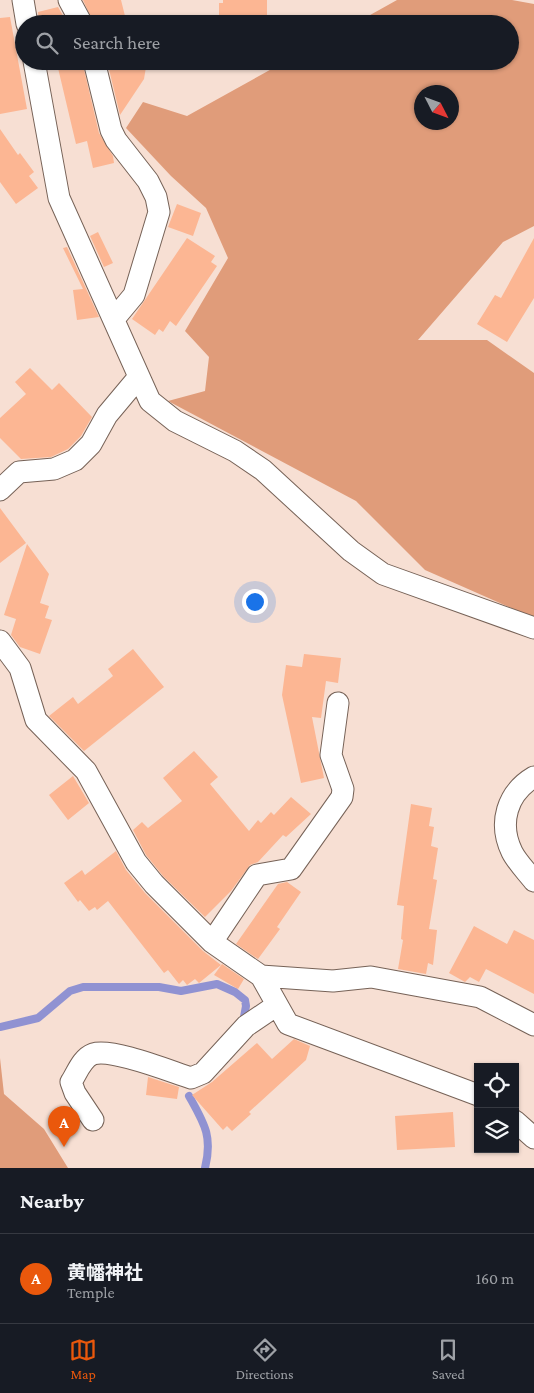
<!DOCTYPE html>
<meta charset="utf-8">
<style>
:root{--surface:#171b24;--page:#20242c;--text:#f1f3f6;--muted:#9ea1a6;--line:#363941;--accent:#ea580c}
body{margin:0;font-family:"Crimson Pro","Noto Sans JP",serif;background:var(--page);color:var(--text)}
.controls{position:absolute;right:15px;bottom:15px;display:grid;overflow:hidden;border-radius:0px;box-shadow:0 1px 4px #0004}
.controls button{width:45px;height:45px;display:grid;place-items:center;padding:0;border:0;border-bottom:1px solid var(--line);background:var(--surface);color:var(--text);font:25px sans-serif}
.compass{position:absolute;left:414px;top:85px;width:45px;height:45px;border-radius:50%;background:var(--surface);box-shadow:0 1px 4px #0004;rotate:132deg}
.you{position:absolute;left:254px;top:601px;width:18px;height:18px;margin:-12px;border:4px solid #fff;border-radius:50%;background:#1a73e8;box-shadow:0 0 0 8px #1a73e833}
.badge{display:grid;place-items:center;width:32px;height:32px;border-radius:50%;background:var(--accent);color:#fff;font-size:16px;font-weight:700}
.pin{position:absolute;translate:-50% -41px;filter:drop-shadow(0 1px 2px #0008)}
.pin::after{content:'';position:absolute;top:26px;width:18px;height:15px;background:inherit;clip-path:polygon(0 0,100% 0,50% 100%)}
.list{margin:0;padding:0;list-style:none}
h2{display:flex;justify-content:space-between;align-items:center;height:65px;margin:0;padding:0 20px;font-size:21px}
h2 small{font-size:16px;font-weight:400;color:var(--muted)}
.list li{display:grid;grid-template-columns:32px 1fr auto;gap:15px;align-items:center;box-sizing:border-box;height:90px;padding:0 20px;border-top:1px solid var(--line)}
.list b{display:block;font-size:19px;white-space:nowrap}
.list p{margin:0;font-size:16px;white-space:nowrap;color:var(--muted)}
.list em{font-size:16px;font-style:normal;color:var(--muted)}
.icon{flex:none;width:28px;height:28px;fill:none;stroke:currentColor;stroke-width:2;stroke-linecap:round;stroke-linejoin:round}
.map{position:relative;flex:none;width:534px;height:1168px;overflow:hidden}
.search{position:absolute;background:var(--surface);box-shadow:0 1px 4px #0004;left:15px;right:15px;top:15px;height:55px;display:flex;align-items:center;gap:12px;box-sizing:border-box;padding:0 18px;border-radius:28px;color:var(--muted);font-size:19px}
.sheet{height:155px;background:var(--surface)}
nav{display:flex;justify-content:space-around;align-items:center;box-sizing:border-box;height:70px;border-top:1px solid var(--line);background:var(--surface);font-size:14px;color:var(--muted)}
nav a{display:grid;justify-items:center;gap:2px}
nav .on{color:var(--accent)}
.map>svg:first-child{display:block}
.forest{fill:#e09c7a;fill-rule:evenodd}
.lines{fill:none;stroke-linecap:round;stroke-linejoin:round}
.stream{stroke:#9092d2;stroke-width:8}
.building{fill:#fcb693}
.minor-casing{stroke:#766257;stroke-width:23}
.minor{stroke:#fff;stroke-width:21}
</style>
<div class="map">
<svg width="534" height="1168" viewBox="0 0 534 1168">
<rect width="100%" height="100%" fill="#f7dfd3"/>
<!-- forest -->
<path class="forest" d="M 397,0 L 512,0 L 534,4 L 534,226 L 503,242 L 418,340 L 487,340 L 534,373 L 534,618 L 425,570 L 356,501 L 168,401 L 205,391 L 209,357 L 185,331 L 228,258 L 206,208 L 171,176 L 126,128 L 143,102 L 187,116 L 286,61 L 510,61 L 510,24 L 354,24 ZM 422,92 L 452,92 L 452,122 L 422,122 Z
M 0,1058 L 4,1094 L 44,1129 L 68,1168 L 0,1168 Z"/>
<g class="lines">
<!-- stream -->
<path class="stream" d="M 0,1027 L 38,1018 L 70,991 L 83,987 L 159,987 L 181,991 L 217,984 L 235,992 L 245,1000 L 246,1006 L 244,1017
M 189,1096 C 204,1123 213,1136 205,1168"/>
</g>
<!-- building -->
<path class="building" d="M 83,0 L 121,0 L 127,24 L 94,24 Z
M 223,0 L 267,0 L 267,24 L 219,24 L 219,3 L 223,3 Z
M 58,7 L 68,24 L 39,24 L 38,12 Z
M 10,17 L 27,109 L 0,114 L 0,18 Z
M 67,61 L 82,61 L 99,133 L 113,156 L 114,163 L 93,168 L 87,141 L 76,144 L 58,68 L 68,66 Z
M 107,61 L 147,61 L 144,79 L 120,115 Z
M 0,129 L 18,155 L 20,153 L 34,172 L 29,176 L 38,188 L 16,204 L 0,182 Z
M 177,204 L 201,213 L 193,236 L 168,227 Z
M 98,232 L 113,263 L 104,267 L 90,236 Z
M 187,238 L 215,256 L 211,262 L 217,266 L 176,326 L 170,321 L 163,332 L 159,329 L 155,335 L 132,319 Z
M 534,238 L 534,298 L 507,342 L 477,324 L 495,295 L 501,298 Z
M 67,247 L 99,317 L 77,320 L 73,290 L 83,289 L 63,248 Z
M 30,368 L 52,390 L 59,383 L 92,417 L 81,436 L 68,449 L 51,457 L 21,459 L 0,438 L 0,418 L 26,394 L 15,382 Z
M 0,508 L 26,543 L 0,563 Z
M 27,544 L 49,574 L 40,603 L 49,606 L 45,618 L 52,620 L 40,654 L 20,647 L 11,635 L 16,619 L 4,615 Z
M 133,649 L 164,687 L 84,751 L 49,716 L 73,697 L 78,704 L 113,676 L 108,669 Z
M 304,654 L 341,658 L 338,683 L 326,681 L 321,718 L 312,717 L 324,778 L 301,783 L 282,695 L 286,665 L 302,667 Z
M 194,751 L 218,777 L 210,784 L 249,831 L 258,820 L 261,823 L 271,812 L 274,815 L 291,797 L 311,814 L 286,837 L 283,835 L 258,862 L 250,865 L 231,891 L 205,917 L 163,876 L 146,855 L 133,830 L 142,822 L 148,828 L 182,801 L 163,778 Z
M 73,776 L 89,803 L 68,820 L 49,795 Z
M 411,804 L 432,808 L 429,826 L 434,827 L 431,846 L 438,848 L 433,879 L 437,880 L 429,929 L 437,930 L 433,965 L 428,963 L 426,974 L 398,969 L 403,940 L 401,939 L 404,906 L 397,905 Z
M 116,851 L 126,870 L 145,893 L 203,951 L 221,965 L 199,983 L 195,979 L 187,985 L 183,980 L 179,984 L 168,970 L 164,973 L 108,901 L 97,910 L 95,907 L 89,911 L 80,900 L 78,902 L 64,883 L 82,870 L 85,875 Z
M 287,882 L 301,892 L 277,927 L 280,929 L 258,959 L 236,944 L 278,884 Z
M 474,926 L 507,944 L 514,930 L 534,940 L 534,994 L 486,969 L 479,982 L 470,977 L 465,982 L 449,973 Z
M 222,964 L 244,979 L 238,989 L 214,975 Z
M 294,1039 L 310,1046 L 306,1060 L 249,1112 L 251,1114 L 232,1131 L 227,1126 L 223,1130 L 192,1095 L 212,1082 L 257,1043 L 272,1059 Z
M 148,1077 L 179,1087 L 177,1099 L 146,1095 Z
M 453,1112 L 455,1147 L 397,1150 L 395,1116 Z"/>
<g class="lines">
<!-- minor casing -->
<g class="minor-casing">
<path id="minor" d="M 23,0 L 27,24
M 69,0 L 82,24
M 34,61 L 59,198 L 150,401 L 175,421 L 235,451 L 263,470 L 351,551 L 383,574 L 534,628
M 94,61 L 111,130 L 116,140 L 148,181 L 156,197 L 159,212 L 134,295 L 114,319
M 0,490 L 19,472 L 54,469 L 75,460 L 91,444 L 107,415 L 138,378
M 0,641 L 20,668 L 36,720 L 86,771 L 136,862 L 154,884 L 212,942 L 261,976 L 288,1024 L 478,1095
M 534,777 C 507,793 498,823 512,852 C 517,862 527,872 534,881
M 212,942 L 257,875 L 291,869 L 342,797 L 343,789 L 331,755 L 338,703
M 261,976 L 333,981 L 371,977 L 480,997 L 534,1025
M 93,1120 L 75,1093 L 71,1082 C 77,1073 82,1058 93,1054 C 113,1048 169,1071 191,1078 L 203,1073 L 246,1026 L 277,1005
M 515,1121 L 534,1138"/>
</g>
<!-- minor -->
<use href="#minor" class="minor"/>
</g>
</svg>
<div class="controls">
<button><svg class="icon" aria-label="locate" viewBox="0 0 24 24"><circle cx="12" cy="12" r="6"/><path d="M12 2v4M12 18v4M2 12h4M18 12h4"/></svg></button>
<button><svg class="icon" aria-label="layers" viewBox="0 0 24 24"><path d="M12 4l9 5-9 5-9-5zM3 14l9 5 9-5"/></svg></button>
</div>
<svg class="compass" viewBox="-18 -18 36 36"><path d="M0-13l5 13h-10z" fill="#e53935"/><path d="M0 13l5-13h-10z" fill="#9ea1a6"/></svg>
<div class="you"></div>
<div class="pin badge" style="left:64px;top:1147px">A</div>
<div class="search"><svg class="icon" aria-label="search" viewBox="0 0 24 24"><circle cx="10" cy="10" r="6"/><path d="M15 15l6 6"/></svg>Search here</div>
</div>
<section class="sheet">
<h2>Nearby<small></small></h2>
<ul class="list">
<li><span class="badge">A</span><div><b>黄幡神社</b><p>Temple</p></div><em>160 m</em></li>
</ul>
</section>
<nav>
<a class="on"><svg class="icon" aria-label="map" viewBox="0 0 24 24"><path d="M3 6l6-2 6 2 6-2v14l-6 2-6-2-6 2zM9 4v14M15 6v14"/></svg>Map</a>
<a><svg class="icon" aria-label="directions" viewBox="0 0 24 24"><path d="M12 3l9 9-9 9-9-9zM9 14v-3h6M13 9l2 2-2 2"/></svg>Directions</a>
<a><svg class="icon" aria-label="saved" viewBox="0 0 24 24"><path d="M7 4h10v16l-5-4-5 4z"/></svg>Saved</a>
</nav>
